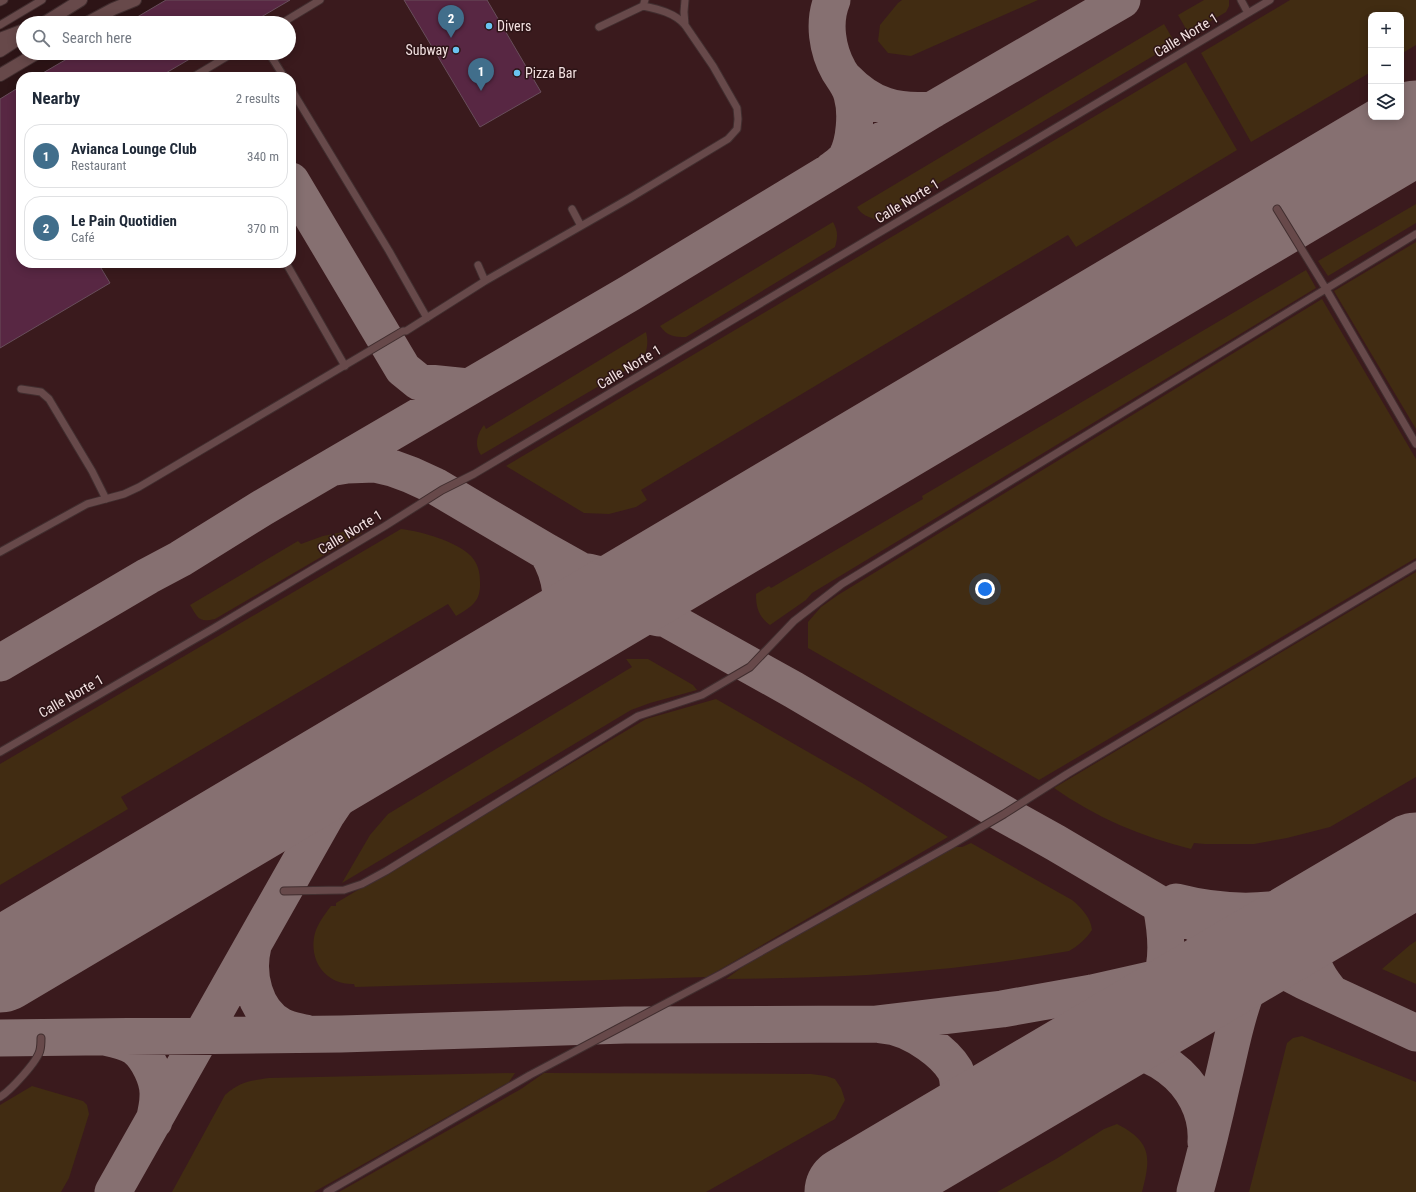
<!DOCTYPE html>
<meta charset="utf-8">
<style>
:root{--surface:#fff;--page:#f6f6f7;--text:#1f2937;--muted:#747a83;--line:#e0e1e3;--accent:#416e8b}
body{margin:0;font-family:"Roboto Condensed",sans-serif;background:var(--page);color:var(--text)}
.controls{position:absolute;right:12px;top:12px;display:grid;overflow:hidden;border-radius:8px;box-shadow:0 2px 10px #0003}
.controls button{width:36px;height:36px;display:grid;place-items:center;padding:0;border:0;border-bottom:1px solid var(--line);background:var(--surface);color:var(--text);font:20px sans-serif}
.you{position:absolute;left:985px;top:589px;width:14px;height:14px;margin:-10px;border:3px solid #fff;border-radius:50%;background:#1a73e8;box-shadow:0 0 0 6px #1a73e833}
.badge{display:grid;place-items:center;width:26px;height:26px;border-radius:50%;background:var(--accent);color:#fff;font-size:13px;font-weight:700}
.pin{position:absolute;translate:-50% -33px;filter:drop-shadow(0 1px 2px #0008)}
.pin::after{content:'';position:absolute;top:21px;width:14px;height:12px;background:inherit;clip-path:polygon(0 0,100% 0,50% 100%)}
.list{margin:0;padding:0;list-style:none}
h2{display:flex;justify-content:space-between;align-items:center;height:52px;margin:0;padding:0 16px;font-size:17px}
h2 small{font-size:13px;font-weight:400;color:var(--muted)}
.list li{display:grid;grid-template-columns:26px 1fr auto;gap:12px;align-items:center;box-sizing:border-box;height:64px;margin:0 8px 8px;padding:0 8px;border:1px solid var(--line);border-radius:16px}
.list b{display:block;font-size:15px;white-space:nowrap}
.list p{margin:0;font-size:13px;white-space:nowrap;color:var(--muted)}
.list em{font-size:13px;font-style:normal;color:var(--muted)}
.icon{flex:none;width:22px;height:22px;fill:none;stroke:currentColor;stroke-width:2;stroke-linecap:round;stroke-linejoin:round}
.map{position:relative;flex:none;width:1416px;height:1192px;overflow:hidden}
.search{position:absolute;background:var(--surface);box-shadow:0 2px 10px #0003;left:16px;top:16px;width:280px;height:44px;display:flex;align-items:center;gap:10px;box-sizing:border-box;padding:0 14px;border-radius:22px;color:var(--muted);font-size:15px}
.panel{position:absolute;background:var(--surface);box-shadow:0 2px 10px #0003;left:16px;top:72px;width:280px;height:196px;border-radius:16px}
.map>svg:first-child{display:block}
.built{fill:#3a1a1d;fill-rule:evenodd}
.green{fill:#412c12}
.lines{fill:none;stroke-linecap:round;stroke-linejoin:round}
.taxiway{stroke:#867071;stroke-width:37}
.runway{stroke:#867071;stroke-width:93}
.building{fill:#582743;stroke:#684e5b}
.service-casing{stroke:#412e2f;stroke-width:9}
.minor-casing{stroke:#412e2f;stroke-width:14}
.tertiary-casing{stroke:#412e2f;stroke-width:14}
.service{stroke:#67494a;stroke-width:7}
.minor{stroke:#67494a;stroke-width:12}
.tertiary{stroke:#67494a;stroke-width:12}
.poi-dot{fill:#6ac3f1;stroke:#2d1416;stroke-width:1.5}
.labels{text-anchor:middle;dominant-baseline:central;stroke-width:3;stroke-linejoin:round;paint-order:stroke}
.poi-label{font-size:14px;fill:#f3e1e1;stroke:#2d1416;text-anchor:start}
.street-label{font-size:14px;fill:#f3e1e1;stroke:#2d1416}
</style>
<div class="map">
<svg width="1416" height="1192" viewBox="0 0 1416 1192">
<rect width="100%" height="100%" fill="#2d1416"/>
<!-- built -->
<path class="built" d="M 166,0 L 1416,0 L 1416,1192 L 0,1192 L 0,99 L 21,86 L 21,263 L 291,263 L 291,77 L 37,77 L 77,53 L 289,53 L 289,23 L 127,23 ZM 1371,15 L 1401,15 L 1401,117 L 1371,117 Z"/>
<!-- green -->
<path class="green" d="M 902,0 L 1038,0 L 911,56 L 888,53 L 878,41 L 880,25 L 898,3 Z
M 1204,0 L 1229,0 L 1229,6 L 1226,12 L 1189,34 L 1178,15 Z
M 1290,0 L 1416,0 L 1416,45 L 1401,54 L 1401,15 L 1371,15 L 1371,72 L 1251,142 L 1201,53 Z
M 1164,24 L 1175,43 L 877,220 C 869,217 861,215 857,207 Z
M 1186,62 L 1237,150 L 1076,247 L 1068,235 L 641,490 L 647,500 L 636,507 L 609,514 L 584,513 L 506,466 Z
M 1416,204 L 1416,223 L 1328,276 L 1318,261 Z
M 833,222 C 838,231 838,237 835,247 L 686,337 C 674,337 667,336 660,326 Z
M 1416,242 L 1416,429 L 1334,291 Z
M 1306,270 L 1316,288 L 812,593 L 806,600 L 770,625 C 759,617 756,608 756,594 L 769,586 L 771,588 L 923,499 L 922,496 Z
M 1322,299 L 1416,459 L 1416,558 L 1039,780 L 808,648 L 808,622 L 821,607 L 838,595 Z
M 646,332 C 649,343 647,354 640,362 L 481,455 C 474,446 477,434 484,425 L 486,429 Z
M 401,529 C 420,531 458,542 471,556 C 478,564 480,572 480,582 C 481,602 471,607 456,616 L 448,604 L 121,797 L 128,809 L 0,885 L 0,764 Z
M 348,531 L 362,533 L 215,619 C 199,623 198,618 190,605 L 298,541 L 301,544 L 323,536 Z
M 1416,572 L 1416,777 L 1330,827 L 1287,838 L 1254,844 L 1205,844 L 1194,843 L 1191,849 C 1142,837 1095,817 1054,788 Z
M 626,659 L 648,659 L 693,685 L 697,690 L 650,703 L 631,710 L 342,883 L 370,835 L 388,814 L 632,667 Z
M 716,699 L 862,783 L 948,837 L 707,977 L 355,987 L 354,984 C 325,985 308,960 315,933 C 318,923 325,914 331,906 L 336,906 L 336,903 L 646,719 Z
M 971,843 L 1072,900 C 1081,907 1091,918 1092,930 C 1086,939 1078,946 1069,951 C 1022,959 976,966 930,970 C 862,977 794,978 726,979 L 756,957 L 901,875 L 955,847 L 962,847 Z
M 1416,941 L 1416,984 L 1382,969 L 1410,945 Z
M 1302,1036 L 1416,1082 L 1416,1192 L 1249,1192 L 1287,1043 L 1293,1038 Z
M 515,1073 L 509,1082 L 314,1192 L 172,1192 L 225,1095 C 240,1082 249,1081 269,1078 Z
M 544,1073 L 811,1074 L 826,1076 L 835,1079 L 841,1088 L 845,1100 L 835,1119 L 706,1192 L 339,1192 L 521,1089 Z
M 32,1086 L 83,1101 L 87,1105 L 89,1114 L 69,1178 L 61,1192 L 0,1192 L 0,1105 Z
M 1117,1124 C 1152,1142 1151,1157 1142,1192 L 997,1192 L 1056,1159 L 1104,1129 Z"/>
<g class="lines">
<!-- taxiway -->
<path class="taxiway" d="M 846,80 C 871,106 897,113 932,110
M 832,170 C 837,166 842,163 846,158 C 855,142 857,112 852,95 C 850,86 844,79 839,71 C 827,50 823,22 832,0
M 291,181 L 403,369 L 419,382 L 468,387
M 335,467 L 347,465 L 375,464 L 392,468 L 411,475 L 435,486 L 547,552 L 794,690 L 1004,814 L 1056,843 L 1161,905 L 1304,981 L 1416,1033
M 588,572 C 624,583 657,569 691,557
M 537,648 C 574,628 615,605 659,618
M 537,648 C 543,644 549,639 553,633 C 568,610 561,574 547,552
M 0,663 L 148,576 L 180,559 L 262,508 L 630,293 L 932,110 L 1122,0
M 1176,902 C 1207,910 1239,913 1270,910 C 1298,908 1325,901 1352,897
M 1326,912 C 1303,943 1307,965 1331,993
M 253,946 C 246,974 254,1011 281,1026 C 288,1030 297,1031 305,1033
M 1139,1023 C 1167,981 1171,955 1161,905
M 882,1025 C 900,1026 915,1034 929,1044 C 939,1051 949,1060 955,1070 C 966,1093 947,1123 935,1142
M 105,1037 C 115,1039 126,1041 135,1047 C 148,1057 159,1080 158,1096 C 158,1105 156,1113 154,1121
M 0,1038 L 341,1034 L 625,1025 L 876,1024 L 1002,1009 L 1092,993 L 1163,977 L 1241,948 L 1290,934
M 1087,1053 C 1144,1033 1210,1081 1206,1142
M 113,1192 L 327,814 C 336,801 345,786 356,774 C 373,755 393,738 412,721
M 911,1192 L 978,1127 L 1030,1087
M 1195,1192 C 1205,1156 1214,1119 1222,1083 C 1234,1036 1241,975 1279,941"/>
<!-- runway -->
<path class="runway" d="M 0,966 L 1416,127
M 851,1192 L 1416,859"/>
</g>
<!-- building -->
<path class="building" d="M 166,0 L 290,0 L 251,23 L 127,23 Z
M 404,0 L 487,0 L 541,92 L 480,127 Z
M 77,53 L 200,53 L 159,77 L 36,77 Z
M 21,86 L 21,263 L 98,263 L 110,283 L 0,348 L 0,99 Z"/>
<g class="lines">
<!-- service casing -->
<g class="service-casing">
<path id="service" d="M 685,0 L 684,12 L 685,25
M 1241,0 L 1248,13
M 0,2 L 4,0
M 282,23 L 320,0
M 0,25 L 42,0
M 599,27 L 643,6
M 269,53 L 284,77
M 193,77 L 233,53
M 291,89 L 389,251 L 427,318
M 572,209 L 581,226
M 1277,209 L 1326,289 L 1416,444
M 286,263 L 345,366
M 478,265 L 485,281
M 21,389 L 41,392 L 49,399 L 92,471 L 106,499
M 0,552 L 87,504 L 124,494 L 139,487 L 403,331 L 406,331 L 485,281 L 630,198 L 728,139 L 737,129 L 738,119 L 737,108 L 713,66 L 685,25 C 675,13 658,9 643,6 L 645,0
M 0,752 L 214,628 L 385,526 L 442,490 L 474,474 L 1270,0
M 284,891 L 344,890 L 362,884 L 386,871 L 638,716 L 702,695 L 750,667 L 794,621 L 842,584 L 1416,234
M 0,1097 C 10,1091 38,1061 40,1050 C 41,1046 41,1042 41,1038
M 327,1192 L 530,1075 L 723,973 L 951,845 L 1004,814 L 1067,774 L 1416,565"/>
</g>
<!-- minor casing -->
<g class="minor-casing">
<path id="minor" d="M 87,23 L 113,9 L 135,0
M 0,75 L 37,53"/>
</g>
<!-- tertiary casing -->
<g class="tertiary-casing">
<path id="tertiary" d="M 44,23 L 81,0
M 0,39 L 21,31
M 0,51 L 23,36"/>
</g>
<!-- service -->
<use href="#service" class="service"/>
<!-- minor -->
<use href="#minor" class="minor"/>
<!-- tertiary -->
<use href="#tertiary" class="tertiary"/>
</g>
<!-- markers -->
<g class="poi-dot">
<circle cx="489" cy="26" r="4"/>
<circle cx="456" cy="50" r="4"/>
<circle cx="517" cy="73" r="4"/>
</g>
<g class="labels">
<!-- poi labels -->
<g class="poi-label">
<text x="497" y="26">Divers</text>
<text x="448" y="50" text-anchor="end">Subway</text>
<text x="525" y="73">Pizza Bar</text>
</g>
<!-- street labels -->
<g class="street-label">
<text transform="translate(1186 35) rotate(-31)">Calle Norte 1</text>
<text transform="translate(907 201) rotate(-31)">Calle Norte 1</text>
<text transform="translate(629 367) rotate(-31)">Calle Norte 1</text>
<text transform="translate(350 532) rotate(-31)">Calle Norte 1</text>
<text transform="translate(71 696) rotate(-30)">Calle Norte 1</text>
</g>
</g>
</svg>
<div class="controls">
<button>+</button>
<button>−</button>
<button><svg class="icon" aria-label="layers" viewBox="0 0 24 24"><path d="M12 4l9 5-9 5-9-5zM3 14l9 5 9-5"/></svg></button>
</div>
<div class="you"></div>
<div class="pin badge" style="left:481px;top:91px">1</div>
<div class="pin badge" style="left:451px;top:38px">2</div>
<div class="search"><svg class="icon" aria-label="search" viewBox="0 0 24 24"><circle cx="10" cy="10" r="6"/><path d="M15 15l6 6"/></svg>Search here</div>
<section class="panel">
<h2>Nearby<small>2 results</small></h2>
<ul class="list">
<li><span class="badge">1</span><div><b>Avianca Lounge Club</b><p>Restaurant</p></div><em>340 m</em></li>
<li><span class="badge">2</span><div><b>Le Pain Quotidien</b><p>Café</p></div><em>370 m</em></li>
</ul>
</section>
</div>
